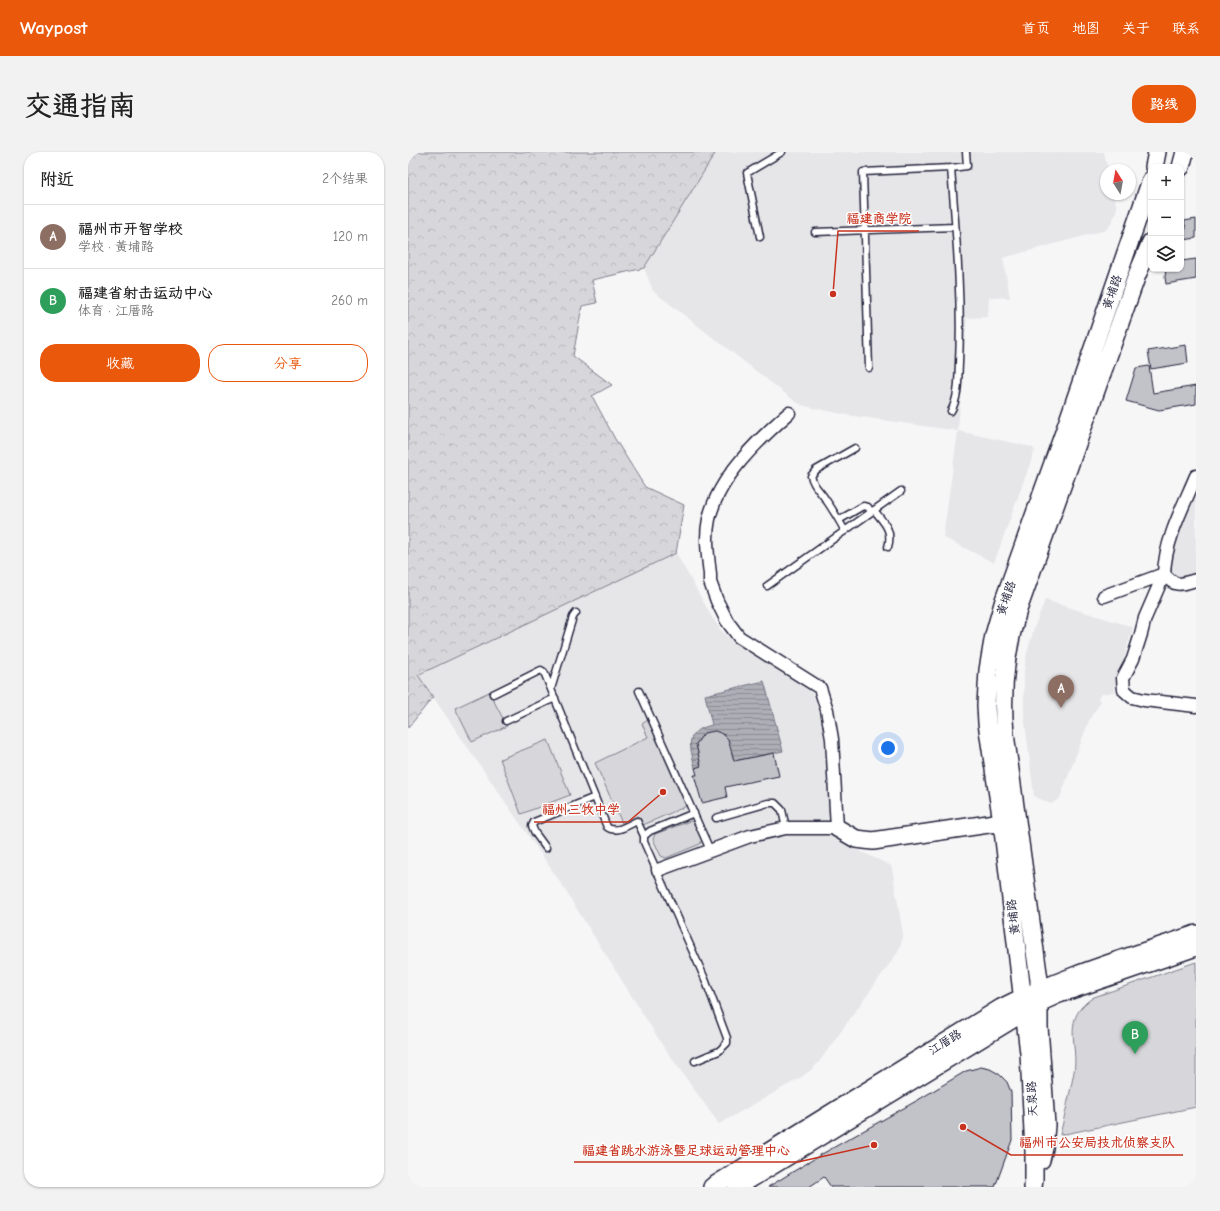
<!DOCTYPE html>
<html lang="zh">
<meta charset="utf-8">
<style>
:root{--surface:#fff;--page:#f2f2f2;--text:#222;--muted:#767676;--line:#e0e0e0;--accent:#ea580c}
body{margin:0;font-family:"Comic Neue","LXGW WenKai TC",sans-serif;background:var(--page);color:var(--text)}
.controls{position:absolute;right:12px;top:12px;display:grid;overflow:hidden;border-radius:8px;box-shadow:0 1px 3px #0004}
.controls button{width:36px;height:36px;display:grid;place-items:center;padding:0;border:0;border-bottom:1px solid var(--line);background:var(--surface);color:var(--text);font:20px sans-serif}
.compass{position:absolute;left:692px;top:12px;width:36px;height:36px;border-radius:50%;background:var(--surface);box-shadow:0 1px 3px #0004;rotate:349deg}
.you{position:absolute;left:480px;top:596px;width:14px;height:14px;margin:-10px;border:3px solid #fff;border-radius:50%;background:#1a73e8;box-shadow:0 0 0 6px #1a73e833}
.badge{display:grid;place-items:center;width:26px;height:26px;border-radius:50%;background:var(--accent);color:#fff;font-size:13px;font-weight:700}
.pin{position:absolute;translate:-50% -33px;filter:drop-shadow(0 1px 2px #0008)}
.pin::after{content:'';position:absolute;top:21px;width:14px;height:12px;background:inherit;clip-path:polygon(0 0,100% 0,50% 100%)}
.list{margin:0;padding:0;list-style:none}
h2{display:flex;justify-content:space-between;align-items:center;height:52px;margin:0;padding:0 16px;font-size:17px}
h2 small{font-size:13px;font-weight:400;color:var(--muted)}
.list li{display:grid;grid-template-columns:26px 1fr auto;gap:12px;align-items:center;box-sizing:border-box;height:64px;padding:0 16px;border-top:1px solid var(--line)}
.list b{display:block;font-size:15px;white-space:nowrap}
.list p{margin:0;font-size:13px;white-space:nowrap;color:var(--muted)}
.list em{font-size:13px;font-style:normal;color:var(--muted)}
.actions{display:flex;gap:8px;padding:12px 16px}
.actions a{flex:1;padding:9px 0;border:1px solid var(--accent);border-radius:16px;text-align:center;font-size:14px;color:var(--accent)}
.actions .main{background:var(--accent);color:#fff}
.icon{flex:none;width:22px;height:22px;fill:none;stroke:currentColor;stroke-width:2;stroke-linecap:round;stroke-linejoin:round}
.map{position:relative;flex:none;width:788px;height:1035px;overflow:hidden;border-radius:16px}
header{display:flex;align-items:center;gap:24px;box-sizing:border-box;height:56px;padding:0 20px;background:var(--accent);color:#fff}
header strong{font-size:19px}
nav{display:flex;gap:22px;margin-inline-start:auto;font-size:14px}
.intro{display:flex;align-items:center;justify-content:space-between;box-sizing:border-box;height:96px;padding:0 24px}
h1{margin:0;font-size:28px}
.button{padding:10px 18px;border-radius:16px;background:var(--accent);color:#fff;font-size:14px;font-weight:700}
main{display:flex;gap:24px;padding:0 24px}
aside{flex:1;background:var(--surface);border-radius:16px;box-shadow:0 1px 3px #0004}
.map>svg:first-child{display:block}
.built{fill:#e6e6e9}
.forest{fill:url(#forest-crowns);stroke:#7c7c8b}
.garden{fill:#d7d7db;stroke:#7c7c8b}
.water{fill:url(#water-rules);stroke:#767685}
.building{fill:#c2c2c9;stroke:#22223b}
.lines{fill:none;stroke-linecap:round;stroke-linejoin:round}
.lane-casing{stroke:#22223b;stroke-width:9}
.street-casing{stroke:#22223b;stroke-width:15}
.secondary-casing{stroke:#22223b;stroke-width:20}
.lane{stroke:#fff;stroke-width:6}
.street{stroke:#fff;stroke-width:12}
.secondary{stroke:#fff;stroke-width:17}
.labels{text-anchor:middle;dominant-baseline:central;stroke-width:3;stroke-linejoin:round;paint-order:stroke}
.street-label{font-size:12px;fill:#22223b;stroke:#fff}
.leader{fill:none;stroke:#c8321e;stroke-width:1.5}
.callout-dot{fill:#c8321e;stroke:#fff;stroke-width:1.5}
.callout-label{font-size:13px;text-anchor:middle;font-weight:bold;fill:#c8321e;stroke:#fff;stroke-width:3;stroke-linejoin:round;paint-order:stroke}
</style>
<header>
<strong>Waypost</strong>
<nav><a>首页</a><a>地图</a><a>关于</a><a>联系</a></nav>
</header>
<div class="intro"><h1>交通指南</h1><a class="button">路线</a></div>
<main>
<aside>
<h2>附近<small>2个结果</small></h2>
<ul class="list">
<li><span class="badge" style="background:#8d6e63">A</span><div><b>福州市开智学校</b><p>学校 · 黄埔路</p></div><em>120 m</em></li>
<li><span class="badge" style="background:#2e9e5b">B</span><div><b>福建省射击运动中心</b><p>体育 · 江厝路</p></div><em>260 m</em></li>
</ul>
<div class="actions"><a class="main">收藏</a><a>分享</a></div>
</aside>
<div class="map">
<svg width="788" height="1035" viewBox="0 0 788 1035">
<defs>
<pattern id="forest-crowns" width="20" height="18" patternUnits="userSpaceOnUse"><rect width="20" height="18" fill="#d7d7db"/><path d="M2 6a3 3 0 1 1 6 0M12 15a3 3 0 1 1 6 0" fill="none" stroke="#b8b8bd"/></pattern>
<pattern id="water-rules" width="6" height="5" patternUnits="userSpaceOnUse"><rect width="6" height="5" fill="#aeaeb7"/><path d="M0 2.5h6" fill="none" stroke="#8d8d96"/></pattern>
</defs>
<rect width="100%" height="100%" fill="#f6f6f7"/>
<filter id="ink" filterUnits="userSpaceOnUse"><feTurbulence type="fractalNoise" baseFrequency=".025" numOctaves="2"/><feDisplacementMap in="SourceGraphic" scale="8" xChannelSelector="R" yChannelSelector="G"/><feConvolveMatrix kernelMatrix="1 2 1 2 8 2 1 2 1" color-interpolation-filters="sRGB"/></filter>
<g filter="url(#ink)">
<!-- built -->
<path class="built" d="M 308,0 L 696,0 L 700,18 L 698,18 L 698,42 L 706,42 L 709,57 L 703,72 L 698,78 L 595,106 L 602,146 L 581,145 L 580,165 L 559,166 L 550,279 L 624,295 L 627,298 L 586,411 L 535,385 L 550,279 L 439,263 L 396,254 L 388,250 L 245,139 L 236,116 Z
M 788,336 L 788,425 L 766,428 L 758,414 L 759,410 Z
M 268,401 L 305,467 L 313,478 L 322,487 L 398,534 L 405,542 L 409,553 L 415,579 L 425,687 L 482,713 L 484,716 L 495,782 L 494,789 L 490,800 L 411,910 L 403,918 L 392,926 L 311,972 L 257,897 L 148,724 L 10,523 Z
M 637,448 L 725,475 L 706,540 L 693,542 L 690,547 L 693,550 L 682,566 L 652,646 L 643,652 L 626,644 L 616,562 L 616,520 L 618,505 L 626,476 Z"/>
<!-- forest -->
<path class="forest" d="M 0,0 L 308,0 L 236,116 L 184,128 L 189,151 L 174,154 L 165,204 L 204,233 L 184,244 L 207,287 L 237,335 L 276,353 L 268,401 L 10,523 L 25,545 L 0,576 Z"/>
<!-- garden -->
<path class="garden" d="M 81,540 L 99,574 L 64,590 L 47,556 Z
M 240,568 L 281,653 L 235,673 L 232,666 L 229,664 L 214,671 L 187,611 L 240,585 L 234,572 Z
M 140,588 L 162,643 L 113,662 L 92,607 Z
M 282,669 L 286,670 L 294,688 L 292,692 L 258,706 L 253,704 L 245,687 L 247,682 Z
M 788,810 L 788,955 L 652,983 C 657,962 662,941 666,920 C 671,891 652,866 686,845 Z"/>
<!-- water -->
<path class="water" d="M 356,529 L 375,599 L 326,609 C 321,588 321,577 296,581 L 288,592 L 293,614 L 287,616 C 282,593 275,580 304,573 L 297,543 Z"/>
<!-- building -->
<path class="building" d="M 788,67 L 788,86 L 776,88 L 774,78 L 778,77 L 776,69 Z
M 788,107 L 788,127 L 758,132 L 757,125 L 758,117 L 773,117 L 773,109 Z
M 778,193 L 780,211 L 743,217 L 740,199 Z
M 741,214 L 745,241 L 788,234 L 788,252 L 751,258 L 718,249 L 728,216 Z
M 307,579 L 315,582 L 320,587 L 326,609 L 366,601 L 371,624 L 317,635 L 319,645 L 294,651 L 286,623 L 289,623 L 287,616 L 293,614 L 288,592 L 296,581 Z
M 573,915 L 582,917 L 591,922 L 599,930 L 603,940 L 604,988 L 587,1035 L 423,1035 L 416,1025 L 401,1035 L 360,1035 L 414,1002 L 510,948 L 558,919 Z"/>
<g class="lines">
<!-- lane casing -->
<g class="lane-casing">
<path id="lane" d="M 543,16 L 559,14 L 558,0
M 407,80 L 547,75
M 352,85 L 339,21 L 374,0
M 461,216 L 455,20 L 543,16 C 548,81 554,146 551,211 C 550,227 551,245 543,259
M 466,358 C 476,371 485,378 480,395
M 431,368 L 455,354 L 460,355 L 463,360
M 437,379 C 431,368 425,358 418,348 C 412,338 406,336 403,324 L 408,318 L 447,296
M 359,434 L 493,339
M 143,537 L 165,465 L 168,461
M 231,539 L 302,698
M 85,542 L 133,518 L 136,520 L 199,675 C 208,682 220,673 229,669 L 236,684
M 98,569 L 147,546
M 286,661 L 242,679 L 236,684 L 236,690 L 297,827 L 319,886 L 319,891 L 311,899 L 287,909
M 308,666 L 360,651 L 367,651 L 374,658 L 378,676
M 138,696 L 127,681 L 124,674 L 126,670 L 187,645"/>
</g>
<!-- street casing -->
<g class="street-casing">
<path id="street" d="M 788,324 C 775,355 757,388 756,422 C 768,436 772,432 788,428
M 756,422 L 737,466 L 733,482 L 725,507 L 715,526 L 716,538 L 724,545 L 736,548 L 788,554
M 696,444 L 756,422
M 250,718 L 342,684 L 378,676 L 429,676 L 424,587 L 419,558 L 412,536 L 331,485 L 319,469 L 309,449 L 302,430 L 302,422 C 300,405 297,385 301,367 C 310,326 350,288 381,261"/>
</g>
<!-- secondary casing -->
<g class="secondary-casing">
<path id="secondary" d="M 746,15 L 749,0
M 773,15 L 777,0
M 429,676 L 448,687 L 465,689 L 594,670
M 633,1008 L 636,996 L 638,973 L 631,875 L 631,828 L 597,582 C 593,539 597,499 610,458 L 729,123 L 743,90
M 304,1035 L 593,856 C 655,824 722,805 788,782
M 329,1035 L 631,851 L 651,842 L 788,795
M 625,1035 L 626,1027 L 626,999 L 621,901 L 594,670 L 579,571 L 578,553 L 580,518 L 586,483 L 596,448 L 655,283 L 743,28"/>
</g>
<!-- lane -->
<use href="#lane" class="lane"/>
<!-- street -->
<use href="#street" class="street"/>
<!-- secondary -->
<use href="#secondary" class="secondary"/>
</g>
</g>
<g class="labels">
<!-- street labels -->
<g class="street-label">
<text transform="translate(704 140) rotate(-71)">黄埔路</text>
<text transform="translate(598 446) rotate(-71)">黄埔路</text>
<text transform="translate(605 765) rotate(-97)">黄埔路</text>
<text transform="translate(537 890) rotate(-32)">江厝路</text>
<text transform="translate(624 947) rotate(-93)">天泉路</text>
</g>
</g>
<!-- callouts -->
<path class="leader" d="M425 142L430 79H511M255 640L220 670H126M555 975L603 1003H775M466 993L390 1010H166"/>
<g class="callout-dot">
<circle cx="425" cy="142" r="4"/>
<circle cx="255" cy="640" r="4"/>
<circle cx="555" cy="975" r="4"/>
<circle cx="466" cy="993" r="4"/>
</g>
<g class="callout-label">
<text x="471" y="71">福建商学院</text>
<text x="173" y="662">福州三牧中学</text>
<text x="689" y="995">福州市公安局技术侦察支队</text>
<text x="278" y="1003">福建省跳水游泳暨足球运动管理中心</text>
</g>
</svg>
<div class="controls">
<button>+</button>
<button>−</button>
<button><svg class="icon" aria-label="layers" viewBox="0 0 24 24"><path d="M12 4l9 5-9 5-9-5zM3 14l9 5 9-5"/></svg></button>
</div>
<svg class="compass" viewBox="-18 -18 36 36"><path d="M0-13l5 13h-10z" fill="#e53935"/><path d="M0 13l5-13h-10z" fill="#767676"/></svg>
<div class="you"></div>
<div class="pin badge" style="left:653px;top:556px;background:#8d6e63">A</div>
<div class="pin badge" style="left:727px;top:902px;background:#2e9e5b">B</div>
</div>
</main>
